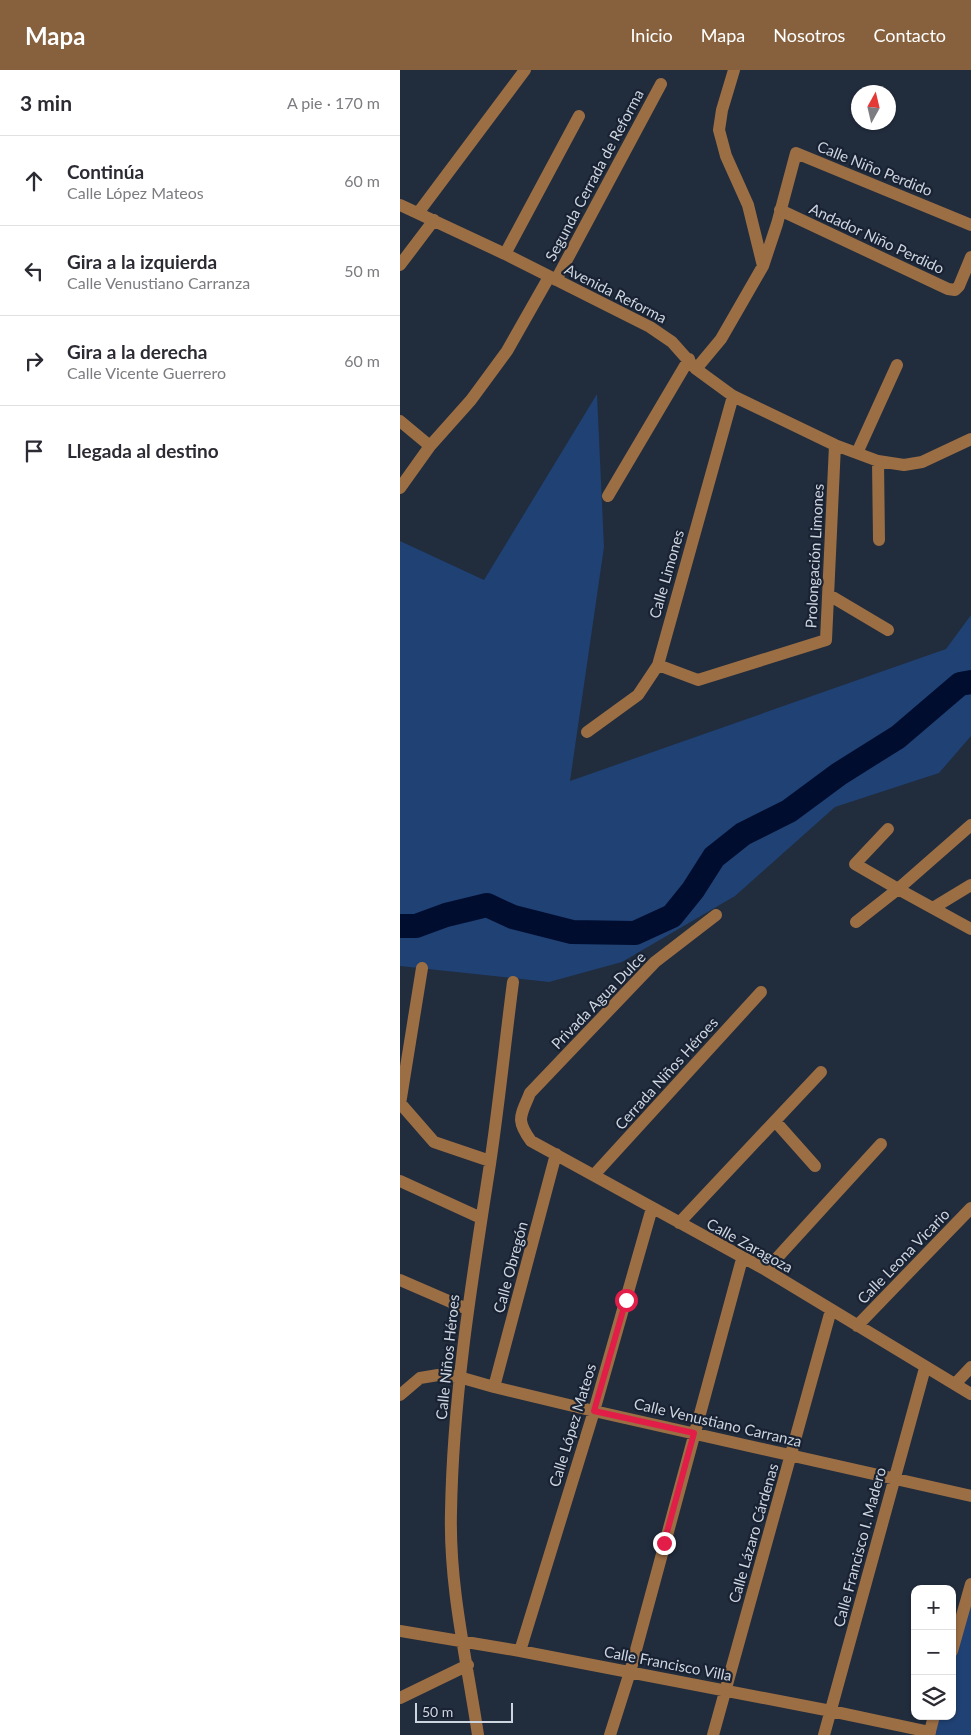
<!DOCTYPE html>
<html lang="es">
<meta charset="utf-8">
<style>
:root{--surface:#fff;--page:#f7f7f7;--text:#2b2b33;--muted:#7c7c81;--line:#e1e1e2;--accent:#87603d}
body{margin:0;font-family:Lato,sans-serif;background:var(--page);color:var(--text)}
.controls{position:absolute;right:15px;bottom:15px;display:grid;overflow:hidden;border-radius:10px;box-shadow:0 1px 4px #0004}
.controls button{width:45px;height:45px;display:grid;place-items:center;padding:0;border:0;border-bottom:1px solid var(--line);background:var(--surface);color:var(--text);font:25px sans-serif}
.compass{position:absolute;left:451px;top:15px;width:45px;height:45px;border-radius:50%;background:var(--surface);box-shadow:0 1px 4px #0004;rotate:8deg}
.scale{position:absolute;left:15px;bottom:12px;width:98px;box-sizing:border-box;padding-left:5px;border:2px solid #cdd5e0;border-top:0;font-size:14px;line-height:18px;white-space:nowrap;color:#cdd5e0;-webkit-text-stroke:4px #182232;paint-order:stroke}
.stop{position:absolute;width:15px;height:15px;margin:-11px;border:4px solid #e11d48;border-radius:50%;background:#fff}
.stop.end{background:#e11d48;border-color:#fff;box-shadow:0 1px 5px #0008}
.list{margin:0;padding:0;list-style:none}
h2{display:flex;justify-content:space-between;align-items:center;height:65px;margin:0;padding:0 20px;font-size:21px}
h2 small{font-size:16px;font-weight:400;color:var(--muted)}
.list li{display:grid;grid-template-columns:32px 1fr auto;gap:15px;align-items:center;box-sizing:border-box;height:90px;padding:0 20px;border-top:1px solid var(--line)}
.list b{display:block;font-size:19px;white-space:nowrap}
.list p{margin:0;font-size:16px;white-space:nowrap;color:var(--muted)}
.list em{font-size:16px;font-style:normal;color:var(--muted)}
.icon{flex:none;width:28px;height:28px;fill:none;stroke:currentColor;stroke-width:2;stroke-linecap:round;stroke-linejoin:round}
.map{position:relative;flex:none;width:571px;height:1665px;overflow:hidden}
header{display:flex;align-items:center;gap:30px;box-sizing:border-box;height:70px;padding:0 25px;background:var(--accent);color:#fff}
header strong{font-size:24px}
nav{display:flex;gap:28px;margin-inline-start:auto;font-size:18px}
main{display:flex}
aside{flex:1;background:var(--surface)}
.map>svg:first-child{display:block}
.green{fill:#1f4173}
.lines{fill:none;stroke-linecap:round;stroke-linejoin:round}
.river{stroke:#000d2f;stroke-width:24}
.minor{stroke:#9c6e44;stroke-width:12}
.route{stroke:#e11d48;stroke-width:6}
.labels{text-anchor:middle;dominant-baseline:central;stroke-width:4.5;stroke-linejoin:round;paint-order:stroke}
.street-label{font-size:15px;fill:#cdd5e0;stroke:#182232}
</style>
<header>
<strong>Mapa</strong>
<nav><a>Inicio</a><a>Mapa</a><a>Nosotros</a><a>Contacto</a></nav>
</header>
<main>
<aside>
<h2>3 min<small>A pie · 170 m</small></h2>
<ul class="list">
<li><svg class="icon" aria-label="ahead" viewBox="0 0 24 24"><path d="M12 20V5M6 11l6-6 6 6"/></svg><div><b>Continúa</b><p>Calle López Mateos</p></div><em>60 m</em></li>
<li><svg class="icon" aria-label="left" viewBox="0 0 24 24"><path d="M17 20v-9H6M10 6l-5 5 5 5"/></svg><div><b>Gira a la izquierda</b><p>Calle Venustiano Carranza</p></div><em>50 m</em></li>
<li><svg class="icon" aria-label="right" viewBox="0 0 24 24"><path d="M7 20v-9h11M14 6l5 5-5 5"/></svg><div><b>Gira a la derecha</b><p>Calle Vicente Guerrero</p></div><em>60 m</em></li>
<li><svg class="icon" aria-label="arrive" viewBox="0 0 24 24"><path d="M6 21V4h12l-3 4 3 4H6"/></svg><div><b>Llegada al destino</b></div></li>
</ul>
</aside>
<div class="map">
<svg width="571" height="1665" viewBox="0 0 571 1665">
<rect width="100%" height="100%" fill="#212c3d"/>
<!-- green -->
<path class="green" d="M 197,324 L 204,477 L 170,711 L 546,579 L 571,545 L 571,666 L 539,703 L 435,737 L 335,826 L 222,892 L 149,912 L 0,896 L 0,471 L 84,510 Z
M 571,1514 L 571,1665 L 529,1665 L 534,1646 L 552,1646 L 552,1581 Z"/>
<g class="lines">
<!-- river -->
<path class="river" d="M 0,856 L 16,856 L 46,845 L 87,835 L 113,847 L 172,862 L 235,863 L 272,846 L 293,820 L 314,787 L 343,764 L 389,741 L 439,704 L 498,667 L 560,614 L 571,612"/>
<!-- minor -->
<path class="minor" d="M 334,0 L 322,40 L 319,60 L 326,86 L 348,135 L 363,196
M 0,135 L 105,184 L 250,257 L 272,272 L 296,299 L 333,326 L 435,375 L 478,391 L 504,395 L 522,392 L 571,369
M 380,140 L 548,219 L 555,220 L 559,216 L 571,187
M 18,143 L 125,0
M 105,184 L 179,46
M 0,195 L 34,150
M 156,210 L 261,14
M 296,299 L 321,269 L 363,196 L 377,154 L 396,83 L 571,155
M 0,351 L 30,376
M 457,383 L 497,295
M 478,391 L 479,470
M 0,418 L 30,376 L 71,330 L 107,281 L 149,207
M 208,426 L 289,289
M 429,525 L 488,560
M 258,595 L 298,610 L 426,570 L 435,375
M 187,662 L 238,625 L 258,595 L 333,326
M 488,759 L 455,794 L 498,819 L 571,859
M 533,838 L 571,815
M 316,845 L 255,892 L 130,1023 C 121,1046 115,1049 131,1071 L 366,1200 L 571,1324
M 456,852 L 498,819 L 571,755
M 0,1033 L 34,1072 L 90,1091
M 0,1034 L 22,898
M 375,1051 L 415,1096
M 194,1105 L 361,922
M 0,1111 L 81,1148
M 279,1153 L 421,1002
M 366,1200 L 481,1074
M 0,1210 L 67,1239
M 457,1256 L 571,1138
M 555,1314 L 571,1297
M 94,1317 L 156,1084
M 0,1325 L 20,1308 L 38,1305 L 59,1307 L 94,1317 L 194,1341 L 571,1426
M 0,1561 L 120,1581 L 431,1641 L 530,1662
M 120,1581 L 194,1341 L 252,1138
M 552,1581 L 571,1514
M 0,1628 L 68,1595
M 78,1665 C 67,1591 49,1517 51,1442 C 53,1325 72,1210 90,1094 C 99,1034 105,973 113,912
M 210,1665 L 230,1602 L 342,1189
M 313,1665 L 431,1240
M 424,1665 L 525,1298
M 529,1665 L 534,1646"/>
</g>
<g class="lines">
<!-- route -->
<path class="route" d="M 226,1230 L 194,1341 L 294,1363 L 264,1473"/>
</g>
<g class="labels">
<!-- street labels -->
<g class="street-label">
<text transform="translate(475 98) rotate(22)">Calle Niño Perdido</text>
<text transform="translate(194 105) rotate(-62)">Segunda Cerrada de Reforma</text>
<text transform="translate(477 168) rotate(25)">Andador Niño Perdido</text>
<text transform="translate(216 223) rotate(27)">Avenida Reforma</text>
<text transform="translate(414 486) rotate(-87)">Prolongación Limones</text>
<text transform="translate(266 504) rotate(-74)">Calle Limones</text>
<text transform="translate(198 930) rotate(-46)">Privada Agua Dulce</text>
<text transform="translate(266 1003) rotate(-48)">Cerrada Niños Héroes</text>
<text transform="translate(350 1175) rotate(29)">Calle Zaragoza</text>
<text transform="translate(503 1186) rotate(-46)">Calle Leona Vicario</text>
<text transform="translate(110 1197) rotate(-75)">Calle Obregón</text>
<text transform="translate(47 1287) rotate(-84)">Calle Niños Héroes</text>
<text transform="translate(318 1352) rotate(13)">Calle Venustiano Carranza</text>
<text transform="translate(172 1355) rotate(-73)">Calle López Mateos</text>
<text transform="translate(353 1463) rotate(-74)">Calle Lázaro Cárdenas</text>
<text transform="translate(459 1477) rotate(-75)">Calle Francisco I. Madero</text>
<text transform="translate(268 1593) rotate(11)">Calle Francisco Villa</text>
</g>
</g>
</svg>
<div class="controls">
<button>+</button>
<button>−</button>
<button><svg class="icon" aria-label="layers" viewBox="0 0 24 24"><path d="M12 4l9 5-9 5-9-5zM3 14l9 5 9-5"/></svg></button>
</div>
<svg class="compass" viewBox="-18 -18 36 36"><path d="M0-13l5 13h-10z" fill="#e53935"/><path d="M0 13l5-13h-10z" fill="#7c7c81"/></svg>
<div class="scale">50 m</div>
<div class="stop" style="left:226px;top:1230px"></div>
<div class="stop end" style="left:264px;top:1473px"></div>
</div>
</main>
